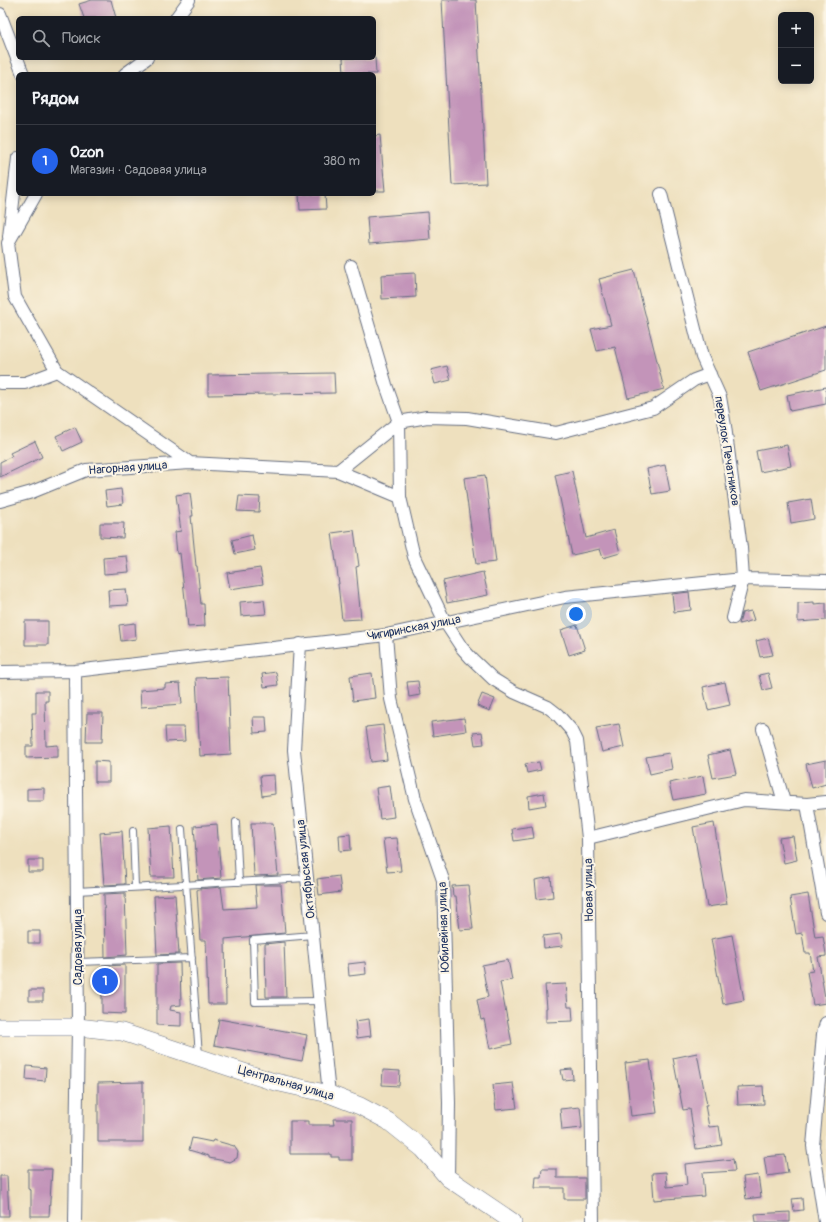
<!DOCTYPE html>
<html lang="ru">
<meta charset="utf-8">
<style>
:root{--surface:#171b24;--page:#242831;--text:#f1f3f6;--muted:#9ea1a6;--line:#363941;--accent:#2563eb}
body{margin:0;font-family:Pangolin,sans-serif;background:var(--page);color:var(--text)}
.controls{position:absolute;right:12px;top:12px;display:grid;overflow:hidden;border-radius:6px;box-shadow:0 2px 10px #0003}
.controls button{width:36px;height:36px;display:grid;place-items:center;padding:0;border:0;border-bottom:1px solid var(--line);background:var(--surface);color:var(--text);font:20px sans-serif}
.you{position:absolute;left:576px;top:614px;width:14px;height:14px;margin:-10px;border:3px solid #fff;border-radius:50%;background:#1a73e8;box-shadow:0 0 0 6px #1a73e833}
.badge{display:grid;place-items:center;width:26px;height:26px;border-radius:50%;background:var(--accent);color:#fff;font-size:13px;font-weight:700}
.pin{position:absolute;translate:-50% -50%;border:2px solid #fff;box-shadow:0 1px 4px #0006}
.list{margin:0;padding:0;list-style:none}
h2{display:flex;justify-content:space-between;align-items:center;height:52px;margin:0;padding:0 16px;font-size:17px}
h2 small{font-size:13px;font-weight:400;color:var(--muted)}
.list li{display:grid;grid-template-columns:26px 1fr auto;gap:12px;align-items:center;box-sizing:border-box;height:72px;padding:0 16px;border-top:1px solid var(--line)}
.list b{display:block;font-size:15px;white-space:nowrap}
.list p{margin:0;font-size:13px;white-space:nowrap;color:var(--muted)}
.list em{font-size:13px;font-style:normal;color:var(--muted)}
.icon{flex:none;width:22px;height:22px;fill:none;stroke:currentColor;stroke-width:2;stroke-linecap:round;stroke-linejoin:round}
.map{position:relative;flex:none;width:826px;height:1222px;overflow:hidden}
.search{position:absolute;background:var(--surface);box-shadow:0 2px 10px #0003;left:16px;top:16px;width:360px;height:44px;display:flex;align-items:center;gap:10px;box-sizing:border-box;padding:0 14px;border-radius:6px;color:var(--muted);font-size:15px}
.panel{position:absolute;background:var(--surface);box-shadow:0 2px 10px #0003;left:16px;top:72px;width:360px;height:124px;border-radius:6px}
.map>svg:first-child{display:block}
.building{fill:#c394b9}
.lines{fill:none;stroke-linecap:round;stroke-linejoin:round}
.lane-casing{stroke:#656d80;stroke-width:8}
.street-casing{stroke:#656d80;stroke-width:14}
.secondary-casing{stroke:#656d80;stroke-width:18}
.lane{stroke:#fff;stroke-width:6}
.street{stroke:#fff;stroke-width:12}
.secondary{stroke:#fff;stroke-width:17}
.labels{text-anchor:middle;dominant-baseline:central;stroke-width:4;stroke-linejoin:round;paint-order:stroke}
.street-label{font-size:12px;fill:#1b2f5e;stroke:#fcf5e5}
</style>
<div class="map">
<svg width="826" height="1222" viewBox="0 0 826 1222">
<rect width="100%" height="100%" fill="#fcf5e5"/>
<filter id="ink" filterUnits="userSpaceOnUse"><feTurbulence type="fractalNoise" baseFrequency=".025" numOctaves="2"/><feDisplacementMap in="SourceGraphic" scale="8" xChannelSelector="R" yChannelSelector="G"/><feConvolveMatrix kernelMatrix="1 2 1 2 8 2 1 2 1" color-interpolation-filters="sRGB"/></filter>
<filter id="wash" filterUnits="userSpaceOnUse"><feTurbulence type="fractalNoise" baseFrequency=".012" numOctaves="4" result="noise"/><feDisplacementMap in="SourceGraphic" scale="16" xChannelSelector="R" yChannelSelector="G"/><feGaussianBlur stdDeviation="0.9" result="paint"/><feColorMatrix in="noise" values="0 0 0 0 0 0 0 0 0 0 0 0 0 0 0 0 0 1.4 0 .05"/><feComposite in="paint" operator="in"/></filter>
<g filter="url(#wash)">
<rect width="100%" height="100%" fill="#eee0be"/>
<g id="blocks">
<!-- building -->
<path class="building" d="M 92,0 L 111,0 L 116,18 L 84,18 L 79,4 Z
M 442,0 L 476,0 L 486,183 L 452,185 Z
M 343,58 L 375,58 L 376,74 L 344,74 Z
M 380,135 L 385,191 L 374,191 L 374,136 Z
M 299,194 L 325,194 L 326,209 L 300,210 Z
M 428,212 L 430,239 L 369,244 L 367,217 Z
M 634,270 L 664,389 L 628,398 L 615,347 L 597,351 L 591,329 L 611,325 L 599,279 Z
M 415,273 L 416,297 L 382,299 L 381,275 Z
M 826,326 L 826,370 L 761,391 L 748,352 Z
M 447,366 L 451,380 L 435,384 L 431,370 Z
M 334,373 L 335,393 L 208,395 L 208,375 Z
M 826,387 L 826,404 L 790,411 L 787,395 Z
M 75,427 L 82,442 L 63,451 L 56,436 Z
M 35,441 L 42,457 L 0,477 L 0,462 L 12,456 L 10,453 Z
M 787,445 L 791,466 L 760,472 L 756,451 Z
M 665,465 L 670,491 L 652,494 L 647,469 Z
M 572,471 L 586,538 L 614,530 L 620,553 L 603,558 L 600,549 L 572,555 L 555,475 Z
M 485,475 L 496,562 L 476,564 L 464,478 Z
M 121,489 L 123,504 L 107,506 L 105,491 Z
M 190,493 L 193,516 L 191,516 L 196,566 L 197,566 L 201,604 L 204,604 L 205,626 L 188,627 L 180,553 L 177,554 L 175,532 L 181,531 L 176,495 Z
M 239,496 L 260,497 L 259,512 L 237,511 Z
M 811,499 L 814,519 L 791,523 L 788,503 Z
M 100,523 L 124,523 L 123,538 L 100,537 Z
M 354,530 L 359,566 L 356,567 L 361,619 L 342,620 L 338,584 L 339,584 L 332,533 Z
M 252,535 L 255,550 L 235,554 L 232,540 Z
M 127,556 L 129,572 L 104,574 L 103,558 Z
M 260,568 L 263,584 L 230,589 L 227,573 Z
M 483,572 L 488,595 L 447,603 L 443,581 Z
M 126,589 L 128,605 L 109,606 L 108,590 Z
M 689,592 L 691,610 L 674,612 L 672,594 Z
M 264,600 L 266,614 L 241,616 L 240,602 Z
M 814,602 L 814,604 L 826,603 L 826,620 L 798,622 L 798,603 Z
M 751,611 L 754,620 L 739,624 L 742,613 Z
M 25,621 L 48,621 L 48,645 L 25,645 Z
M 135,623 L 136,639 L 121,641 L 119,625 Z
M 577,625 L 585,650 L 569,655 L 561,630 Z
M 768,638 L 773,655 L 760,657 L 756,641 Z
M 276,672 L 278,685 L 264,687 L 262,674 Z
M 372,673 L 375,698 L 353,701 L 350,676 Z
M 768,673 L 772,688 L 763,690 L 759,675 Z
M 228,677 L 231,754 L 200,756 L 196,678 Z
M 418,681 L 420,695 L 409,697 L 407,682 Z
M 725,682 L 730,705 L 708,710 L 703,687 Z
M 180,683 L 182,704 L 141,707 L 140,690 L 165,688 L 165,684 Z
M 36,691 L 48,691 L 48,701 L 45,701 L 46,746 L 58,745 L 58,757 L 26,758 L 26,746 L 33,746 L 32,713 L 36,713 Z
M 482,694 L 495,699 L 490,711 L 477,706 Z
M 87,713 L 103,713 L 102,742 L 86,742 Z
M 253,717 L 266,717 L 267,732 L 254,733 Z
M 464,718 L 466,731 L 433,736 L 431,722 Z
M 619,724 L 624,747 L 602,752 L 596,728 Z
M 383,725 L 387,760 L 371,762 L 366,727 Z
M 165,727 L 184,727 L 185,741 L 166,742 Z
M 482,732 L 484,744 L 475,745 L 473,733 Z
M 730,750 L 736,774 L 713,778 L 708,755 Z
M 669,753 L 672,769 L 650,774 L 646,757 Z
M 826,760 L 826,784 L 812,788 L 806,764 Z
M 95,761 L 109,762 L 109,782 L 95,782 Z
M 539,762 L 541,770 L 527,773 L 525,764 Z
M 274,775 L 275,794 L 262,796 L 260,776 Z
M 703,776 L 706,794 L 673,800 L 669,783 Z
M 390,786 L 394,817 L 380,819 L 376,788 Z
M 44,788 L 44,801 L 27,801 L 27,789 Z
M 544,793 L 546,805 L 529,808 L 528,796 Z
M 251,823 L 273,823 L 278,875 L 255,876 L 254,875 Z
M 714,823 L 727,904 L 707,907 L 693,827 Z
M 217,824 L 221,878 L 198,880 L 194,826 Z
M 171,826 L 174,877 L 151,877 L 148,828 Z
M 532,826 L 534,838 L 514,841 L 512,829 Z
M 122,831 L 125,884 L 104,885 L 100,833 Z
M 350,834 L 351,850 L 340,851 L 339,835 Z
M 793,836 L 797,860 L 784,863 L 779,838 Z
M 397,838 L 401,871 L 387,872 L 383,839 Z
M 28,860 L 43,860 L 43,872 L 28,872 Z
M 339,876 L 341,892 L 319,895 L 317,879 Z
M 551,877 L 553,897 L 537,899 L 535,880 Z
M 255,885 L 281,885 L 285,933 L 225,939 L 226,1004 L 208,1004 L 206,940 L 200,940 L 197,890 L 199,889 L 221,887 L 224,909 L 257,907 Z
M 469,885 L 470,895 L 469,895 L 473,929 L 460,930 L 456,896 L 453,896 L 452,886 Z
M 125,893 L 127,955 L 105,957 L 104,894 Z
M 808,894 L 815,937 L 823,936 L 826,954 L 826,956 L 818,957 L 826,1003 L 813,1005 L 807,972 L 813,971 L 810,953 L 805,953 L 802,933 L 796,934 L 790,897 Z
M 175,895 L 179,954 L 157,955 L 154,896 Z
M 28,931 L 40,931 L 40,943 L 28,943 Z
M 561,934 L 563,946 L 544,948 L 543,936 Z
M 732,935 L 744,1000 L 723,1004 L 711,939 Z
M 284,942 L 286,997 L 266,997 L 265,944 Z
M 508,960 L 512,980 L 500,982 L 512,1044 L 490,1049 L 484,1019 L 481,1020 L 477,1000 L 488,997 L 482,965 Z
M 365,962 L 366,974 L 349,976 L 348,964 Z
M 180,963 L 181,1005 L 171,1006 L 170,1010 L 181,1012 L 181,1026 L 157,1025 L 157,964 Z
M 125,965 L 125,1014 L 102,1013 L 102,968 L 105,968 L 105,966 Z
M 566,984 L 568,1007 L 572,1007 L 573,1021 L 546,1022 L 546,1008 L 547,1008 L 545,985 Z
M 29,990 L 43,990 L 43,1001 L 29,1001 Z
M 219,1019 L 307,1035 L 302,1061 L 214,1045 Z
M 369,1019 L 371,1036 L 357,1038 L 355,1021 Z
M 697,1053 L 707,1105 L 705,1105 L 709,1127 L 719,1126 L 722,1145 L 696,1149 L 690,1109 L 683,1110 L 673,1058 Z
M 650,1060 L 657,1113 L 631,1116 L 625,1063 Z
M 27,1066 L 46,1068 L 45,1081 L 26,1079 Z
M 572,1069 L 573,1079 L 563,1080 L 561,1070 Z
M 383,1070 L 400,1071 L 399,1086 L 382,1085 Z
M 143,1082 L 143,1142 L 98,1142 L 98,1083 Z
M 513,1083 L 517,1108 L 496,1110 L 493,1085 Z
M 763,1086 L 764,1104 L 738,1105 L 737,1087 Z
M 580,1107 L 582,1128 L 562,1130 L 560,1109 Z
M 333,1119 L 352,1119 L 352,1160 L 339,1160 L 339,1157 L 331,1157 L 331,1154 L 290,1154 L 290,1121 L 308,1121 L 308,1125 L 334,1125 Z
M 192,1138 L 212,1142 L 213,1140 L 234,1146 L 238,1152 L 237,1158 L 230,1162 L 209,1158 L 209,1156 L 189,1150 Z
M 785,1155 L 788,1173 L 767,1176 L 764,1157 Z
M 733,1159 L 735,1171 L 702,1173 L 704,1196 L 654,1200 L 652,1173 L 666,1172 L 667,1187 L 687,1185 L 685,1164 Z
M 28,1169 L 52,1169 L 49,1216 L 31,1216 L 31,1190 L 28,1189 Z
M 542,1169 L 557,1169 L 557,1178 L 585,1178 L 585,1199 L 564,1199 L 564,1188 L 535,1188 L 536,1177 L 541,1177 Z
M 758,1175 L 761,1197 L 746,1199 L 743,1177 Z
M 0,1176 L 7,1176 L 9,1216 L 0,1216 Z
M 802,1198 L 803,1210 L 794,1211 L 792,1199 Z
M 790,1212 L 790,1222 L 756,1222 L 755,1214 Z"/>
</g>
</g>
<g filter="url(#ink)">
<use href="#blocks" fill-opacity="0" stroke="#656d80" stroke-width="1"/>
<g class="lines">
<!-- lane casing -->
<g class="lane-casing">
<path id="lane" d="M 236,822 L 239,882
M 182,829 L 199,1055
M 133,831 L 135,887
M 77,891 L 307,878
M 313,935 L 253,940 L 255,1002 L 320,1001
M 78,962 L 192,958"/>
</g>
<!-- street casing -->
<g class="street-casing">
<path id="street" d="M 0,14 L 23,74
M 176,18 L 189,0
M 125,74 L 147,58
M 36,194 L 8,243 L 15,297 L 57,371 L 190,463
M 661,194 L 702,357 L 720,397 L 725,426 L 741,548 L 743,579 L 733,618
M 9,237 L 18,158
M 351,266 L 386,385 L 399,422 L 400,497 L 414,557 L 445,622 L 462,648 L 471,658 L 493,679 L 514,692 L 548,707 L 557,714 L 572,731 L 577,741 L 588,838 L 593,1222
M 0,383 L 25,383 L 57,371
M 338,471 L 400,497
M 0,501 L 32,492 L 86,470 L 190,463 L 338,471 L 399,422 L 427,417 L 467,418 L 556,433 L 653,408 L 694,380 L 710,374
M 386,635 L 391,699 L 415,799 L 443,880 L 449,1103 L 448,1178
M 300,644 L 294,750 L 329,1094
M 0,672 L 75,671 L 386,635 L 565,597 L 743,579 L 826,581
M 763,729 L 784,802
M 807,804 L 826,913
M 588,838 L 744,800 L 807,804 L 826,802
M 75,1222 L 78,1027 L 75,671
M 825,1222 L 813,1146 L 823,1034 L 826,1023"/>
</g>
<!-- secondary casing -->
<g class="secondary-casing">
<path id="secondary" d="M 0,1027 L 78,1027 L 122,1032 L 271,1081 L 329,1094 L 360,1106 L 388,1121 L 423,1149 L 448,1178 L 513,1222"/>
</g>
<!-- lane -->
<use href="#lane" class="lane"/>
<!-- street -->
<use href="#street" class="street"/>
<!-- secondary -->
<use href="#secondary" class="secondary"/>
</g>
</g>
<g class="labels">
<!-- street labels -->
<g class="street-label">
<text transform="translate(727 451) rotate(81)">переулок Печатников</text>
<text transform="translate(128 468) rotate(-4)">Нагорная улица</text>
<text transform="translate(414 628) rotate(-11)">Чигиринская улица</text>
<text transform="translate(306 869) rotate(-96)">Октябрьская улица</text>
<text transform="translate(589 890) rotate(-91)">Новая улица</text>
<text transform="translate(444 927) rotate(-92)">Юбилейная улица</text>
<text transform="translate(78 947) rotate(-90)">Садовая улица</text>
<text transform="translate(286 1083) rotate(16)">Центральная улица</text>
</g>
</g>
</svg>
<div class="controls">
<button>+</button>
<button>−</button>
</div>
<div class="you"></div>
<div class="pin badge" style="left:105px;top:981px">1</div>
<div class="search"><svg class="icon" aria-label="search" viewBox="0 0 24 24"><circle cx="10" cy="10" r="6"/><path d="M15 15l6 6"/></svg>Поиск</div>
<section class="panel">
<h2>Рядом<small></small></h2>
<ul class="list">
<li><span class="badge">1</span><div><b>Ozon</b><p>Магазин · Садовая улица</p></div><em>380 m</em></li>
</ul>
</section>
</div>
